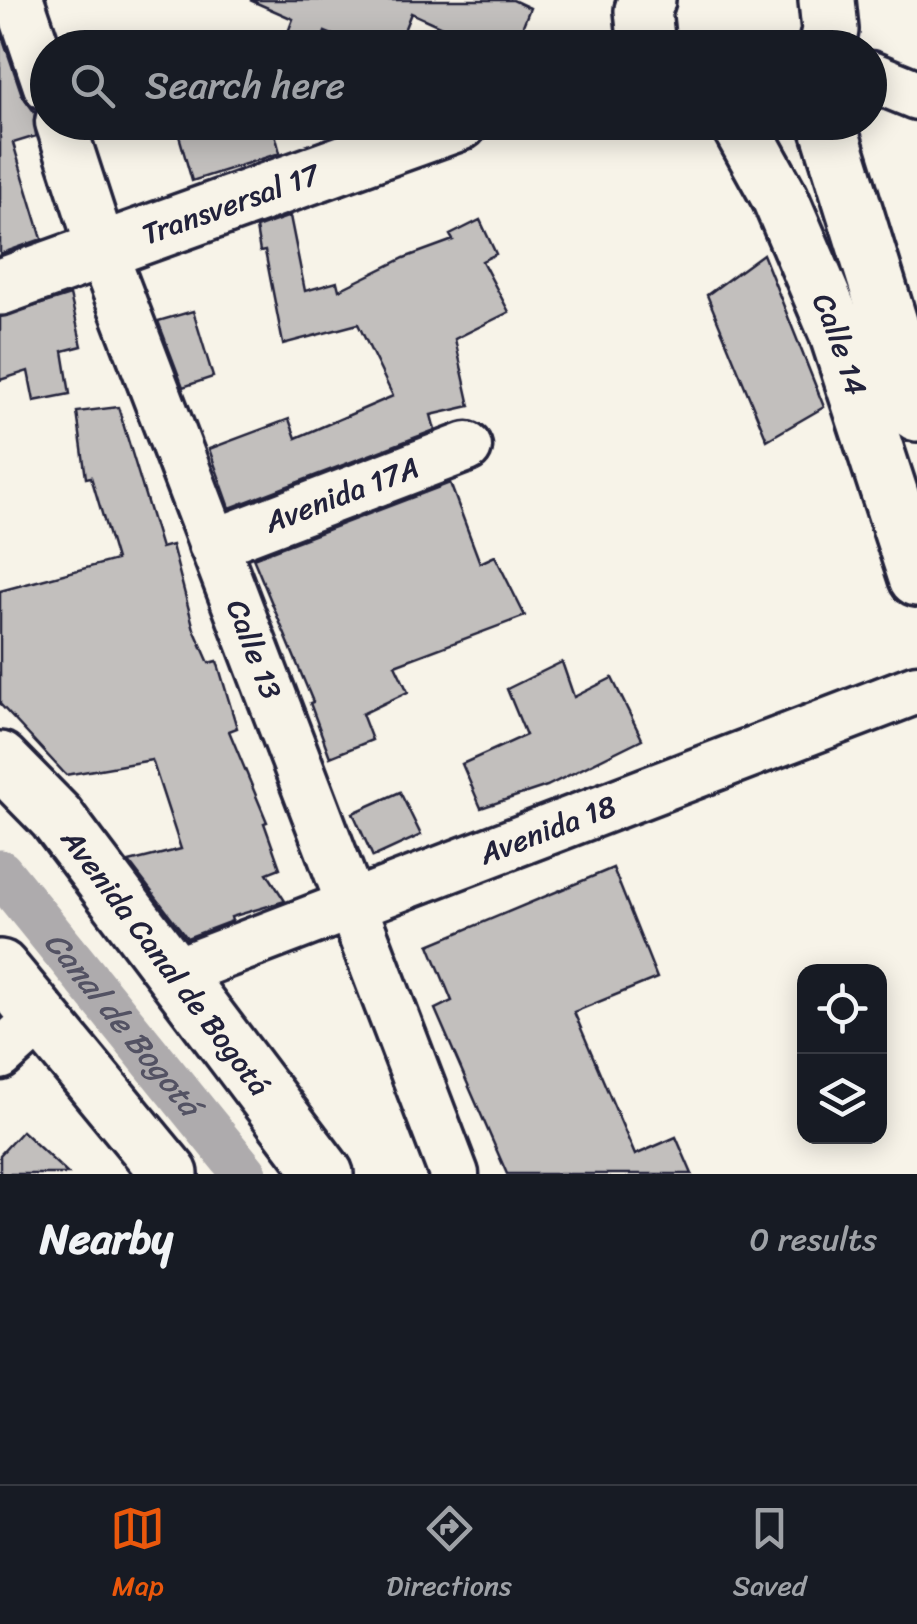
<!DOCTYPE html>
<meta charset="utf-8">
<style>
:root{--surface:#171b24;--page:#242831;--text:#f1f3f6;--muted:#9ea1a6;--line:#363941;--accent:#ea580c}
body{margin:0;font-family:Sriracha,sans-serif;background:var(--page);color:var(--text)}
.controls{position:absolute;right:30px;bottom:30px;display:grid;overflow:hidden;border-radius:20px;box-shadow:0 5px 25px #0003}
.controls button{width:90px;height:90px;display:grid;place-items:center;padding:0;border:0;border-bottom:2px solid var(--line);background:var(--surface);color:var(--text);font:50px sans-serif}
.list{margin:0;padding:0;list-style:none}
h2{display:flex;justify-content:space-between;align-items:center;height:130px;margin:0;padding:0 40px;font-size:42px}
h2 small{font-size:32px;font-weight:400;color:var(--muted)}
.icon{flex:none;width:55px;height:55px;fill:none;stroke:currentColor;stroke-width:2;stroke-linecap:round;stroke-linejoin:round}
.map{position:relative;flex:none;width:917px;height:1174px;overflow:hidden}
.search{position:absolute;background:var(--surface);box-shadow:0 5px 25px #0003;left:30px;right:30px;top:30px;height:110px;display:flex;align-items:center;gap:25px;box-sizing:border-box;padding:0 35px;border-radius:55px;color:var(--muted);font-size:38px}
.sheet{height:310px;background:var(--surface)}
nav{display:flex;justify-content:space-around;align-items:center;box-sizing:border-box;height:140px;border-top:2px solid var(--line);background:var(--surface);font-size:28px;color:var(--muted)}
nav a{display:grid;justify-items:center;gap:5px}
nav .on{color:var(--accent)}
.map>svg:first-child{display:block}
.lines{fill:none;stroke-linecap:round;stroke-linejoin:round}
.canal{stroke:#aeabad;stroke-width:45}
.building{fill:#c2bfbd;stroke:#22223b;stroke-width:2.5}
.minor-casing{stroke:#22223b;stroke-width:55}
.secondary-casing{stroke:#22223b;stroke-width:62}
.minor{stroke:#f7f3e8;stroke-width:48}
.secondary{stroke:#f7f3e8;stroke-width:55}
.labels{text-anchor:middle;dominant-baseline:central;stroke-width:9;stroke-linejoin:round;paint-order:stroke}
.street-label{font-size:30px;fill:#22223b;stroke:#f7f3e8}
.water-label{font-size:32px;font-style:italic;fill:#535263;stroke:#f7f3e8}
</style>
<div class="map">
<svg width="917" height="1174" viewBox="0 0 917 1174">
<rect width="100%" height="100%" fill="#f7f3e8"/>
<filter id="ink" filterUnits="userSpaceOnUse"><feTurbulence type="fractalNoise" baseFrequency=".01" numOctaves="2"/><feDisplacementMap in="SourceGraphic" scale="20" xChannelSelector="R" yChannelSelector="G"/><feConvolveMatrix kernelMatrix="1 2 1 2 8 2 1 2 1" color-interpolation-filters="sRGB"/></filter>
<g filter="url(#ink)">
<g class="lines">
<!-- canal -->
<path class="canal" id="s1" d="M 0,872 L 245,1174"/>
</g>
<!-- building -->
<path class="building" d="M 250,0 L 513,0 L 530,8 L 514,48 L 488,48 L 411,13 L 397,48 L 365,48 L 325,32 L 319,48 L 282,48 L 293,19 Z
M 0,30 L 22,95 L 35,113 L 36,136 L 13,143 L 42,239 L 0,254 Z
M 212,122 L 272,122 L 280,153 L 192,181 L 178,132 Z
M 290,216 L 305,291 L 337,282 L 339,290 L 404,258 L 453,240 L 450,235 L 480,220 L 496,254 L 482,261 L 509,312 L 455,339 L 470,406 L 431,415 L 435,430 L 230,508 L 209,449 L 289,419 L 296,438 L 393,396 L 358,324 L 283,344 L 265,251 L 260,252 L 256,228 Z
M 763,254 L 824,407 L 767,440 L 707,295 Z
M 70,295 L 82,346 L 63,351 L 70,394 L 34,401 L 28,371 L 0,380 L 0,317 Z
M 193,311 L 213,377 L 183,387 L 158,321 Z
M 118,407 L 161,548 L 172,545 L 194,629 L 209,663 L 217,661 L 237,728 L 229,731 L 267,822 L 264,823 L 280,868 L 267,873 L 285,901 L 231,917 L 232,921 L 187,938 L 129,862 L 181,849 L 152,760 L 66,775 L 0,704 L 0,591 L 116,560 L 91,477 L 86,478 L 77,412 Z
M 450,483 L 480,563 L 495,556 L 525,616 L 395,665 L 408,692 L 362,714 L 372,740 L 330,757 L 310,703 L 313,702 L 253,558 Z
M 562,662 L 574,697 L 612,678 L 642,739 L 547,786 L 481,808 L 462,764 L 526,735 L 507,689 Z
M 400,792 L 421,835 L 373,857 L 353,813 Z
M 613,868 L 657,978 L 574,1012 L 635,1155 L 676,1137 L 692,1174 L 507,1174 L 435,1009 L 452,1001 L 429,945 Z
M 22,1131 L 68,1174 L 0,1174 L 0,1155 Z"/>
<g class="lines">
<!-- minor casing -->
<g class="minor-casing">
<g id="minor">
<path d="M 19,0 L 48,86"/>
<path d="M 870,76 L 917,95"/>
<path id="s2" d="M 60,122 L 102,251 L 454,1174"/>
<path id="s3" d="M 213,544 L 467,447"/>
<path id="s4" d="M 176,972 L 917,689"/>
<path d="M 0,1055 L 41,1018"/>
</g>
</g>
<!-- secondary casing -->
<g class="secondary-casing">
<g id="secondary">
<path d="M 647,0 L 643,10 L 647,48"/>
<path d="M 826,48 L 830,30 L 827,0"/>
<path id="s5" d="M 738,122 L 780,198 L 837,332 L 917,578"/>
<path d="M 827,122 L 917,413"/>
<path id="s6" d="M 0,287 L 460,122"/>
<path id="s7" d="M 0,760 L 56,817 L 325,1174"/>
<path d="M 0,968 L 170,1174"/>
</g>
</g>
<!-- minor -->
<use href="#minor" class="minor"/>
<!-- secondary -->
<use href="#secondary" class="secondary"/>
</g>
</g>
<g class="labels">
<!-- street labels -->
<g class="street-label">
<text stroke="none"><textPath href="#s6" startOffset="245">Transversal 17</textPath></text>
<text stroke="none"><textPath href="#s5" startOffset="245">Calle 14</textPath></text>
<text stroke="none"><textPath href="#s3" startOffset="138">Avenida 17A</textPath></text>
<text stroke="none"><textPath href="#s2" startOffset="562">Calle 13</textPath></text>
<text stroke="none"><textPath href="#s4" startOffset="398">Avenida 18</textPath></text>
<text stroke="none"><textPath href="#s7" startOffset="262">Avenida Canal de Bogotá</textPath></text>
</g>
<!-- water labels -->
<g class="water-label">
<text stroke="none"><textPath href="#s1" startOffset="195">Canal de Bogotá</textPath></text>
</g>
</g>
</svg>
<div class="controls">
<button><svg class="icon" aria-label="locate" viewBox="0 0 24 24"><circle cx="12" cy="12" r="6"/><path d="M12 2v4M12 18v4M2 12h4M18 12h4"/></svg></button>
<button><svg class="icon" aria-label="layers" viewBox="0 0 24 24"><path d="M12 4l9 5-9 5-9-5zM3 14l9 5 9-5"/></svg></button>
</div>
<div class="search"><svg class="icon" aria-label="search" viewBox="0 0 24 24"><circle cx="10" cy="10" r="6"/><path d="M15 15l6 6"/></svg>Search here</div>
</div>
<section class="sheet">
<h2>Nearby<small>0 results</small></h2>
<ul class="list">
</ul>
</section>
<nav>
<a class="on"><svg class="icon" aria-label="map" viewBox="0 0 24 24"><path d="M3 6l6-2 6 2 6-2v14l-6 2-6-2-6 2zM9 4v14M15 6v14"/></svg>Map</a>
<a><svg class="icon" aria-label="directions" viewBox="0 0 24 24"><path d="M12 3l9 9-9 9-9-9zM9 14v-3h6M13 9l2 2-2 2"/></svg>Directions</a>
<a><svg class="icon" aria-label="saved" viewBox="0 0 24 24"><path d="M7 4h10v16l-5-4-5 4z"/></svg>Saved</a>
</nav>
